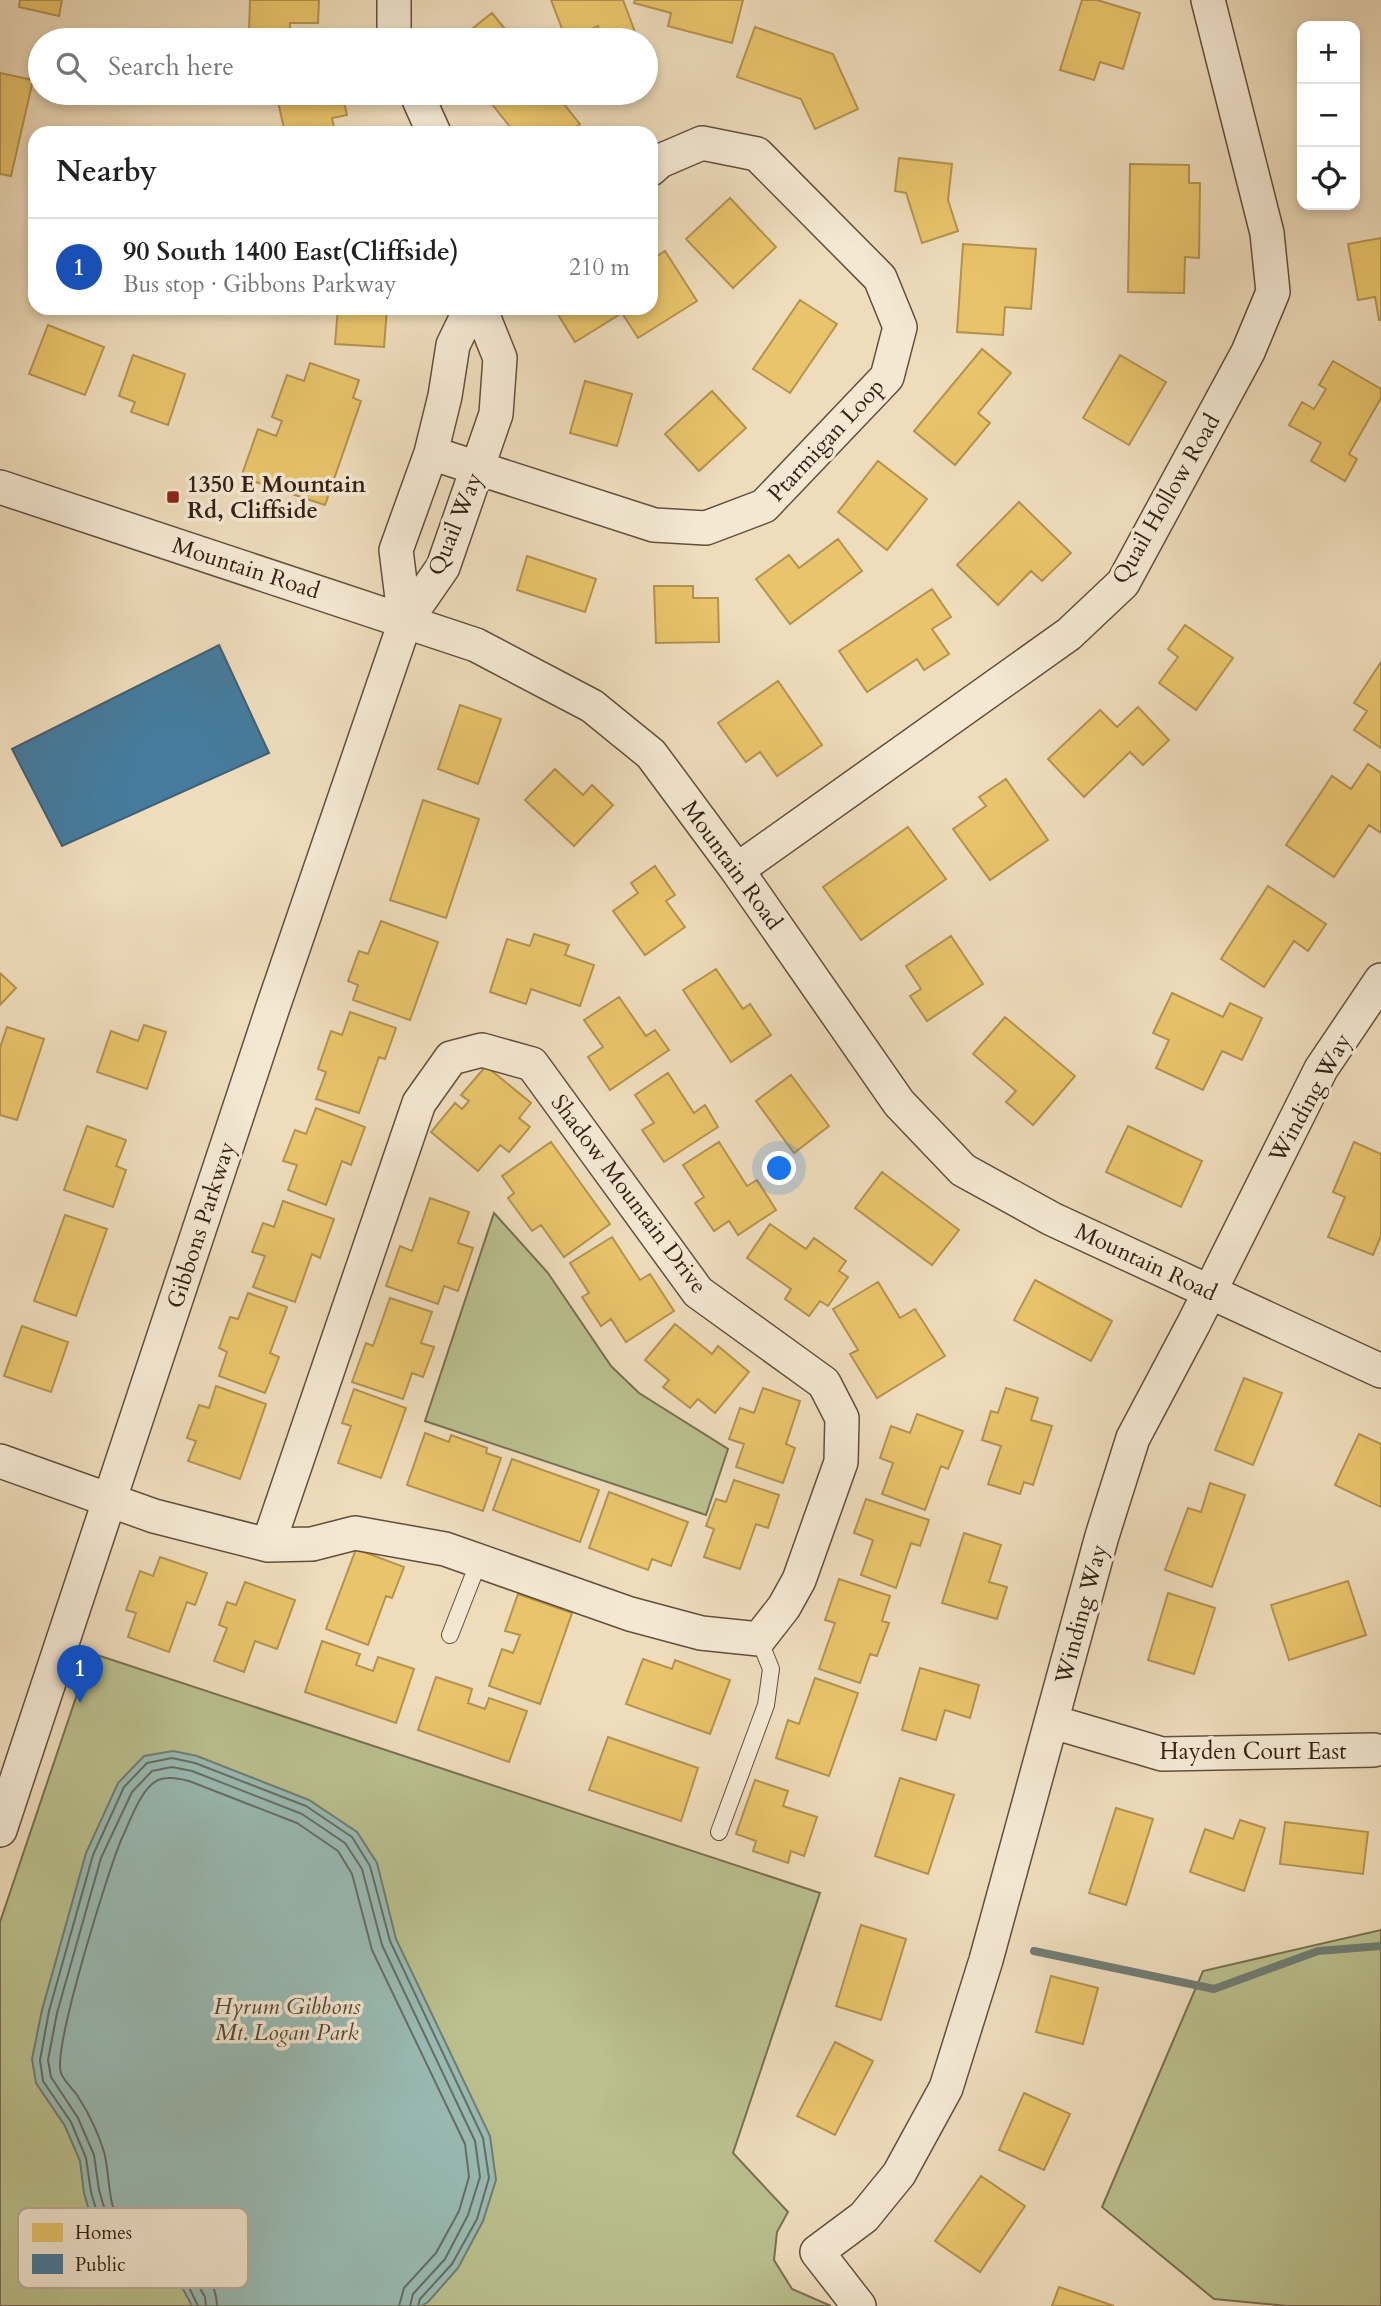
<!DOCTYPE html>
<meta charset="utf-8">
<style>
:root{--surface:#fff;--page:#f6f6f6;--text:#222;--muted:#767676;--line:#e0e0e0;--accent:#8f2418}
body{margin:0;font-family:Cardo,serif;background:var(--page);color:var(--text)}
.controls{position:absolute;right:21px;top:21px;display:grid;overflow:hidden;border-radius:14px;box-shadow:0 4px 10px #0003}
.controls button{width:63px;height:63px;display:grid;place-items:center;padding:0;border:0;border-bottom:2px solid var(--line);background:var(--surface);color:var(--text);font:35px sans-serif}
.you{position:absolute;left:780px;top:1169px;width:24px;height:24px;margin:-18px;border:5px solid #fff;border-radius:50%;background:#1a73e8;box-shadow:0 0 0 10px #1a73e833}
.badge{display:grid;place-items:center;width:46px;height:46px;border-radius:50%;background:var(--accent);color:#fff;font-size:23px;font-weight:700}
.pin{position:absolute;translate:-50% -58px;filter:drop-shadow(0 2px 4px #0008)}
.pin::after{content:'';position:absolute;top:37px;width:24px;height:21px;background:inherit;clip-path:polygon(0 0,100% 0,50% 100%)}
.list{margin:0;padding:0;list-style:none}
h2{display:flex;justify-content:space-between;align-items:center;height:91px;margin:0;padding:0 28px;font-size:30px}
h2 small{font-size:23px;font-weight:400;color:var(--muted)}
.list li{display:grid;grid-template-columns:46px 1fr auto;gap:21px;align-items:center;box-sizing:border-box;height:98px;padding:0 28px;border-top:2px solid var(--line)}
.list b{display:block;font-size:26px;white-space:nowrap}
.list p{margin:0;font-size:23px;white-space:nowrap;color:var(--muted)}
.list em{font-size:23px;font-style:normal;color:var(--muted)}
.icon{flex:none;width:38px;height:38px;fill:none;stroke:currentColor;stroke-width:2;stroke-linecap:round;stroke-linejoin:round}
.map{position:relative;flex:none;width:1381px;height:2306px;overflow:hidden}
.search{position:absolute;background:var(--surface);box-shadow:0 4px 10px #0003;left:28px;top:28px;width:630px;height:77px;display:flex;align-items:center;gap:18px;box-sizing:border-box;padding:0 24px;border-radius:38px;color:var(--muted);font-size:26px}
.panel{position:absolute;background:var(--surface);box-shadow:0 4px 10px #0003;left:28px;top:126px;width:630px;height:189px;border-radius:21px}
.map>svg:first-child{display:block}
.green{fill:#bac08e;stroke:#787052;stroke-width:2}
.water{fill:#99bbb4;stroke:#717d74;stroke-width:2}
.homes{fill:#e9c46a;stroke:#b39350;stroke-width:2}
.public{fill:#457b9d;stroke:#406074;stroke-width:2}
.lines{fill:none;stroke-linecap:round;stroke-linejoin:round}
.shore{stroke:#676e64;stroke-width:2}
.stream{stroke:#717d74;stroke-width:8}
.service-casing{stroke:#634f3e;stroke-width:18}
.minor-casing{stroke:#634f3e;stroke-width:36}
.service{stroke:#f4e8d3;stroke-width:16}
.minor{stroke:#f4e8d3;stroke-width:33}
.poi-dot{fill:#8f2418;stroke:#f4e8d3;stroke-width:2.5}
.labels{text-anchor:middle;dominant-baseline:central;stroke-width:7;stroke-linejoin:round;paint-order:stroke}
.street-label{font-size:23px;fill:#352015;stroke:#f4e8d3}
.poi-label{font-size:23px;font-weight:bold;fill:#352015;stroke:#f4e8d3;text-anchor:start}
.park-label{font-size:23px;font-style:italic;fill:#564833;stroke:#f4e8d3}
.key{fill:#f4e8d3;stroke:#bbac9a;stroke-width:2}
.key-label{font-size:19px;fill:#352015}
</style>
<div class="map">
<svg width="1381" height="2306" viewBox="0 0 1381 2306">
<rect width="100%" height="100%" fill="#eedcbb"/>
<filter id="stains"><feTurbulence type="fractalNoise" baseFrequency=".00286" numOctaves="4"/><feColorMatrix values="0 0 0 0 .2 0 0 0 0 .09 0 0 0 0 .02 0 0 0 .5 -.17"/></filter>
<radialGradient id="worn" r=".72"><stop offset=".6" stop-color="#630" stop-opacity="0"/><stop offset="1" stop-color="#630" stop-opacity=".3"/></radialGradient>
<!-- green -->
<path class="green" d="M 494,1213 L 548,1273 L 611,1366 L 639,1393 L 728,1449 L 706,1515 L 425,1421 Z
M 91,1653 L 820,1893 L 733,2153 L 788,2212 L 777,2232 L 774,2260 L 792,2289 L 831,2306 L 0,2306 L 0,1922 Z
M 1381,1930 L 1381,2306 L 1287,2306 L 1214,2299 L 1102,2207 L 1203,1971 Z"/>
<!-- water -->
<path class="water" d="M 173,1751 L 197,1756 L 309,1800 L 357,1832 L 377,1863 L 396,1939 L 490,2136 L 496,2180 L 483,2221 L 458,2268 L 428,2302 L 421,2306 L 192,2306 L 183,2289 L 162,2273 L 124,2257 L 97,2238 L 84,2193 L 80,2161 L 65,2126 L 36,2083 L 32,2059 L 42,2010 L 86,1853 L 118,1783 L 144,1756 Z"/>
<!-- homes -->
<path class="homes" d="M 20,0 L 62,0 L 59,16 L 19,7 Z
M 250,0 L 319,0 L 318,23 L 290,23 L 290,33 L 249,32 Z
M 551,0 L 623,0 L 638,40 L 603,40 L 598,26 L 566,39 Z
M 635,0 L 743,0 L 732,43 L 668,26 L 671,13 L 634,3 Z
M 1082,0 L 1097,0 L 1140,13 L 1123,69 L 1100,62 L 1094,80 L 1060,70 Z
M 492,13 L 514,40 L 458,40 Z
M 755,27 L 833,54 L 858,109 L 815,129 L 801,99 L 737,77 Z
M 0,73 L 33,80 L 11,176 L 0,174 Z
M 276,93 L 342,93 L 347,115 L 332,118 L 335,133 L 285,133 Z
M 483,93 L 555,93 L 580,124 L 568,133 L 515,133 Z
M 899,158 L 952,164 L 948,200 L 958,231 L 922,243 L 906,193 L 895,191 Z
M 1130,164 L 1189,165 L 1189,183 L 1200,183 L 1199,258 L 1185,257 L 1184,293 L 1128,292 Z
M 730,198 L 776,247 L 733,288 L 686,239 Z
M 1381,238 L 1381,320 L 1379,320 L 1375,297 L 1358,300 L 1348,244 Z
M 963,244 L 1036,249 L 1031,309 L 1005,307 L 1003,335 L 957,332 Z
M 665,251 L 697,301 L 638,338 L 622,313 L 575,342 L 554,308 L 651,308 L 651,260 Z
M 800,300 L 837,324 L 790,393 L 753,369 Z
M 338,308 L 387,308 L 384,347 L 335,344 Z
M 48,325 L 104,347 L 85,395 L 29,374 Z
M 982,349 L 1011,373 L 978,413 L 990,423 L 955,465 L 914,431 Z
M 133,355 L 185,374 L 168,425 L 131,412 L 135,402 L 119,396 Z
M 1120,355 L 1166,382 L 1129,445 L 1083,418 Z
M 1333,361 L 1381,389 L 1381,398 L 1349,454 L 1357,459 L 1345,481 L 1311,461 L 1321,443 L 1289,425 L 1302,402 L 1314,409 L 1326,389 L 1319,385 Z
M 310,363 L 359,380 L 353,398 L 361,401 L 325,505 L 241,477 L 258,429 L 276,436 L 282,421 L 272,417 L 287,375 L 304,381 Z
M 585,381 L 632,394 L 617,446 L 570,433 Z
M 712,391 L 746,428 L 699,471 L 665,434 Z
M 878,461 L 927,499 L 887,550 L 838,512 Z
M 1019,502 L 1071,553 L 1042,581 L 1031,571 L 998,605 L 957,565 Z
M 838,539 L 862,571 L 790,624 L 756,579 L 789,555 L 799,568 Z
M 527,556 L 596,579 L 585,612 L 517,590 Z
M 654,586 L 693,586 L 693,598 L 718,598 L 719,642 L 656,643 Z
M 932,589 L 951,617 L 932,629 L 949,654 L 924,670 L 917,659 L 867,692 L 839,651 Z
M 1185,625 L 1233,658 L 1196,710 L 1159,683 L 1178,657 L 1168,649 Z
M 1381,662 L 1381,748 L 1354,730 L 1367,711 L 1354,703 Z
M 778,681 L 822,745 L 777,776 L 760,752 L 746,762 L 718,723 Z
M 460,705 L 501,719 L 478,784 L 438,769 Z
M 1138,707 L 1169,740 L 1143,765 L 1130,752 L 1084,797 L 1048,759 L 1100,710 L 1117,727 Z
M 1368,764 L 1381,773 L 1381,833 L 1369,825 L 1334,877 L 1286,845 L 1332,776 L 1351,789 Z
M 555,769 L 583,795 L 592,785 L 613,805 L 574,846 L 525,800 Z
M 1006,779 L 1048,840 L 990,880 L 953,829 L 986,806 L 979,797 Z
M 423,800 L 479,819 L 446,918 L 390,900 Z
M 908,827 L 946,879 L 861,940 L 823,887 Z
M 655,866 L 675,895 L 666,901 L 685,927 L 645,955 L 613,911 L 638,893 L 631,883 Z
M 1268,886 L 1326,924 L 1308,951 L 1294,941 L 1264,987 L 1221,959 Z
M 381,921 L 438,942 L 410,1020 L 353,1000 L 358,985 L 348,981 L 359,951 L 368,954 Z
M 534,934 L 569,945 L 565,955 L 594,965 L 580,1006 L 531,989 L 526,1004 L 490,992 L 507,939 L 530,946 Z
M 951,936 L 983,984 L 927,1021 L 910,996 L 921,989 L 906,966 Z
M 716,969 L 743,1009 L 750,1004 L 771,1035 L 731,1062 L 683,990 Z
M 0,973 L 16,988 L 0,1005 Z
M 1172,993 L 1223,1017 L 1230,1003 L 1262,1018 L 1242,1060 L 1222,1051 L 1203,1090 L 1156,1068 L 1169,1040 L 1153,1033 Z
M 619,997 L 646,1036 L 655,1030 L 669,1050 L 610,1090 L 588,1057 L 603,1047 L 584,1020 Z
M 350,1012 L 396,1028 L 385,1059 L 379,1057 L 359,1113 L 316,1099 L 326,1072 L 318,1069 L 331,1031 L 342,1035 Z
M 1005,1017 L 1075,1076 L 1033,1125 L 1006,1102 L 1016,1091 L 973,1054 Z
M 144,1025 L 166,1032 L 147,1089 L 97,1072 L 111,1031 L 138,1041 Z
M 7,1027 L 44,1039 L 17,1120 L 0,1115 L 0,1048 Z
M 486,1066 L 531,1103 L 519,1118 L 530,1127 L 509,1152 L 500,1145 L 478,1171 L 431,1132 L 455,1103 L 462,1109 L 469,1101 L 461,1095 Z
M 668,1073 L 694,1113 L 705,1105 L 718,1127 L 664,1162 L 642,1130 L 654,1123 L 635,1095 Z
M 791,1075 L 829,1126 L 794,1153 L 756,1101 Z
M 316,1108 L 365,1127 L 351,1165 L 342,1161 L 326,1205 L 288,1190 L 297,1165 L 283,1161 L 295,1130 L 306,1134 Z
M 87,1126 L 126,1140 L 116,1166 L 126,1170 L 113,1207 L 64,1190 Z
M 1128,1126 L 1202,1161 L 1181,1207 L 1106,1172 Z
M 551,1142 L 610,1224 L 564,1257 L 541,1225 L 532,1231 L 508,1198 L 514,1193 L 502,1176 Z
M 719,1142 L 747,1186 L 757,1180 L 776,1210 L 738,1235 L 729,1221 L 714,1231 L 695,1203 L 704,1197 L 683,1165 Z
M 1354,1142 L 1381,1154 L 1381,1236 L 1373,1255 L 1328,1237 L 1345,1197 L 1333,1192 Z
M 882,1172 L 959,1230 L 932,1265 L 855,1208 Z
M 430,1198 L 469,1212 L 458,1243 L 473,1248 L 458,1291 L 444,1286 L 438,1304 L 386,1286 L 400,1246 L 412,1251 Z
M 283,1201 L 334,1219 L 320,1258 L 312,1254 L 295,1302 L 253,1287 L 265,1256 L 252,1252 L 263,1223 L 274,1227 Z
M 65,1215 L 107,1229 L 76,1316 L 34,1301 Z
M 770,1224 L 806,1249 L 814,1238 L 846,1261 L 839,1271 L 848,1277 L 828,1306 L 820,1301 L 809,1316 L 785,1299 L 791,1289 L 747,1258 Z
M 612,1237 L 640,1280 L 650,1274 L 674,1311 L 626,1342 L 611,1319 L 601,1326 L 582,1297 L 589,1293 L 570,1263 Z
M 1035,1280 L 1112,1321 L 1091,1361 L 1014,1320 Z
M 878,1282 L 900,1318 L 915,1309 L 945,1356 L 877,1398 L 850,1354 L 858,1350 L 833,1309 Z
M 248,1293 L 287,1307 L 270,1353 L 279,1357 L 265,1393 L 219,1376 L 227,1352 L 219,1348 L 230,1317 L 238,1319 Z
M 390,1298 L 432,1312 L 421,1343 L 434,1347 L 423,1377 L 412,1373 L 403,1399 L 352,1382 L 366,1343 L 373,1346 Z
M 675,1324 L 712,1354 L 718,1346 L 749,1372 L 715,1413 L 698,1399 L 690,1408 L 663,1387 L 669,1380 L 645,1360 Z
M 22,1326 L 68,1342 L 51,1392 L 4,1376 Z
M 1244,1378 L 1282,1393 L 1253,1465 L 1215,1450 Z
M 216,1386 L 266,1404 L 240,1479 L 188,1461 L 196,1441 L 187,1438 L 199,1405 L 209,1408 Z
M 763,1388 L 800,1401 L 786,1444 L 795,1448 L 783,1483 L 736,1467 L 744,1444 L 729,1439 L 740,1408 L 754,1413 Z
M 1006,1388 L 1038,1398 L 1031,1420 L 1052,1426 L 1033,1485 L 1024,1482 L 1020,1494 L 988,1484 L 1001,1446 L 982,1440 L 991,1411 L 998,1413 Z
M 354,1389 L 406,1408 L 381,1478 L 338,1463 L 351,1426 L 342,1423 Z
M 917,1414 L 963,1431 L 948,1469 L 941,1466 L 925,1510 L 882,1494 L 893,1463 L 880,1458 L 891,1426 L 910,1433 Z
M 425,1433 L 449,1442 L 451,1435 L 487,1448 L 486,1453 L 501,1458 L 483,1511 L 407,1485 Z
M 1359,1434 L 1381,1444 L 1381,1507 L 1335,1485 Z
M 512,1459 L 599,1490 L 580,1542 L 493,1510 Z
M 734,1480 L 779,1495 L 768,1528 L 756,1524 L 740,1569 L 704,1557 L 714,1529 L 706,1526 L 716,1499 L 726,1502 Z
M 1210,1483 L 1245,1495 L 1212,1587 L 1165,1570 L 1188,1508 L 1201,1512 Z
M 609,1492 L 688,1522 L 671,1566 L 652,1559 L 648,1570 L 589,1548 Z
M 866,1499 L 929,1520 L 920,1546 L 911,1543 L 896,1588 L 861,1575 L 873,1540 L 854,1533 Z
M 964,1533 L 1001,1545 L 989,1582 L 1007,1587 L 997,1619 L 942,1603 Z
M 356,1549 L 404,1567 L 392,1598 L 386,1596 L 368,1645 L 326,1629 Z
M 160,1557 L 207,1573 L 195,1605 L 187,1602 L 169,1652 L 128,1637 L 136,1613 L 126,1610 L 140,1571 L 153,1576 Z
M 839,1579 L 890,1596 L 882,1621 L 889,1623 L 877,1656 L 870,1654 L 860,1683 L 819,1669 L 835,1623 L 825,1620 Z
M 1348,1581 L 1366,1635 L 1289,1660 L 1271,1605 Z
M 245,1582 L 295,1600 L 277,1649 L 255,1641 L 244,1672 L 214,1661 L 227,1628 L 219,1625 L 227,1602 L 236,1605 Z
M 1168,1593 L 1215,1608 L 1194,1674 L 1148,1660 Z
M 518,1594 L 572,1613 L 540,1704 L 489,1686 L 502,1649 L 513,1653 L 520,1635 L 505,1631 Z
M 322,1641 L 360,1654 L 356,1665 L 373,1671 L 378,1657 L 414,1669 L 396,1723 L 305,1692 Z
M 643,1659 L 672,1669 L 675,1660 L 730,1680 L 710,1734 L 626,1704 Z
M 920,1668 L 979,1685 L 970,1718 L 945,1710 L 936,1740 L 902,1730 Z
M 436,1677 L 472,1689 L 468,1703 L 485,1709 L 489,1698 L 527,1711 L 509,1762 L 418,1730 Z
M 815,1678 L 858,1693 L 829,1776 L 776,1758 L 788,1720 L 799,1724 Z
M 608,1737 L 698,1768 L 681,1821 L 589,1790 Z
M 900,1778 L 954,1795 L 928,1874 L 875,1856 Z
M 755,1780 L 788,1791 L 783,1806 L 817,1817 L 804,1856 L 791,1851 L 788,1863 L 753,1851 L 756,1841 L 736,1834 Z
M 1116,1808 L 1153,1819 L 1126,1905 L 1089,1893 Z
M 1240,1820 L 1265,1828 L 1244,1891 L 1190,1872 L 1205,1829 L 1233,1839 Z
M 1285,1822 L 1368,1832 L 1363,1874 L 1280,1864 Z
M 861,1925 L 906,1939 L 881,2020 L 836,2006 Z
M 1051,1976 L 1098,1988 L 1083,2044 L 1036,2032 Z
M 835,2042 L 873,2061 L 835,2135 L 797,2116 Z
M 1024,2093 L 1070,2114 L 1044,2170 L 999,2150 Z
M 981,2176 L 1025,2206 L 980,2272 L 935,2241 Z
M 1059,2287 L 1114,2306 L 1052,2306 Z"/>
<!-- public -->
<path class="public" d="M 219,645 L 269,753 L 62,846 L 12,749 Z"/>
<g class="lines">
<!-- shore -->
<path class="shore" d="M 198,2306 L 187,2283 L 166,2267 L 128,2251 L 103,2233 L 91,2192 L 86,2158 L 71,2122 L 43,2081 L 40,2060 L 49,2011 L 93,1855 L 124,1787 L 147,1763 L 172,1758 L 195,1763 L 306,1806 L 352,1837 L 370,1866 L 390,1941 L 483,2138 L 489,2178 L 477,2219 L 452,2264 L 420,2299 L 418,2306
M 206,2306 L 205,2297 L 193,2276 L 170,2259 L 132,2243 L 110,2228 L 99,2190 L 94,2155 L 78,2118 L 51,2077 L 48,2060 L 57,2013 L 101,1858 L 132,1792 L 152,1771 L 172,1767 L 192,1771 L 302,1814 L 345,1843 L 362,1869 L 382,1945 L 475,2141 L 480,2177 L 468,2215 L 445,2259 L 413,2294 L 410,2306
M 217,2306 C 215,2251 151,2250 122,2223 C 107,2210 110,2171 104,2152 C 98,2132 88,2112 77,2095 C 72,2088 64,2081 61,2073 C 52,2050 109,1867 122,1838 C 130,1821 141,1788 158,1780 C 168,1776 179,1779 189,1781 L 297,1823 L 338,1851 L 352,1874 L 372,1950 L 465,2144 L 469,2177 L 459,2211 L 436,2253 L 404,2288 L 399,2306"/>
<!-- stream -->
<path class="stream" d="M 1034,1951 L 1214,1989 L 1318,1951 L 1381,1946"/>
<!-- service casing -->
<g class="service-casing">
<path id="service" d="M 450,1635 L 479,1561
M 719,1832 L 766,1705 L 771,1669 L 759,1639"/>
</g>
<!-- minor casing -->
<g class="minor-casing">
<path id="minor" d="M 394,40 L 394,0
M 416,93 L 434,133
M 471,308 L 453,345 L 445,396 L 431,453 L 396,550 L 405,622 L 443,567 L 496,414 L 500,358 L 480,308
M 431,453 L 654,525 L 706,528 L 764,506 L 887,377 L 900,327 L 880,278 L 757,154 L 702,143 L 660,161 L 651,169
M 0,487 L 476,645 L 592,706 L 651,754 L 737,870 L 899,1103 L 963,1170 L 1052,1219 L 1381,1371
M 737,870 L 1069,634 L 1123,583 L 1248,352 L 1273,292 L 1267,233 L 1208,0
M 0,1461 L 154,1516 L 268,1545 L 312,1544 L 355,1533 L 445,1549 L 630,1614 L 701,1633 L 759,1639 L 784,1607 L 799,1580 L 841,1462 L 842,1418 L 824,1383 L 698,1292 L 532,1064 L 482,1050 L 451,1058 L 419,1103 L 268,1545
M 1053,1722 L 1162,1754 L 1374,1750
M 0,1830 L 273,1007 L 405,622
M 859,2306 L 817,2252 L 864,2217 L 899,2174 L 946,2088 L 986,1960 L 1102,1536 L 1133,1438 L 1194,1323 L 1321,1069 L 1381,980"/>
</g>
<!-- service -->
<use href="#service" class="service"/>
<!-- minor -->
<use href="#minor" class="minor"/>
</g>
<!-- markers -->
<rect class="poi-dot" x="166" y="490" width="14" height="14" rx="3.5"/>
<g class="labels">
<!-- street labels -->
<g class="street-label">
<text transform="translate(826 440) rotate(-47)">Ptarmigan Loop</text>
<text transform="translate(1166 499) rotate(-60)">Quail Hollow Road</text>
<text transform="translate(455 524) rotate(-68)">Quail Way</text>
<text transform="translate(246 568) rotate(18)">Mountain Road</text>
<text transform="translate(732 865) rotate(54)">Mountain Road</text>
<text transform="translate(1310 1098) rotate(-61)">Winding Way</text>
<text transform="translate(629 1194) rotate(53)">Shadow Mountain Drive</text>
<text transform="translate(201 1225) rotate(-72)">Gibbons Parkway</text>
<text transform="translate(1146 1262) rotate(25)">Mountain Road</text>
<text transform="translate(1081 1614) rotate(-75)">Winding Way</text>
<text x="1253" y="1751">Hayden Court East</text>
</g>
<!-- poi labels -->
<g class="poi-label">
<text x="187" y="484">1350 E Mountain<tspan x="187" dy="26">Rd, Cliffside</tspan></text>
</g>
<!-- park labels -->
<g class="park-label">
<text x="287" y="2006">Hyrum Gibbons<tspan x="287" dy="26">Mt. Logan Park</tspan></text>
</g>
</g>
<!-- legend -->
<rect x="18" y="2208" width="230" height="80" rx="10" class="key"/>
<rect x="32" y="2223" width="31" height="19" fill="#e9c46a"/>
<rect x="32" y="2254" width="31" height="20" fill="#457b9d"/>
<g class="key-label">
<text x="75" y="2239">Homes</text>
<text x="75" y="2271">Public</text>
</g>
<rect width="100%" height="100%" filter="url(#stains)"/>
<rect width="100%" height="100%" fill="url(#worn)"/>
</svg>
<div class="controls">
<button>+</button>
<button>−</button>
<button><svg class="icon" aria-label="locate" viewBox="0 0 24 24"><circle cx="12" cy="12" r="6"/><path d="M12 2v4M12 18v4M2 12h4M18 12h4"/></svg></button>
</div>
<div class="you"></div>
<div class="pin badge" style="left:80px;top:1703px;background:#1a4fb4">1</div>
<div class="search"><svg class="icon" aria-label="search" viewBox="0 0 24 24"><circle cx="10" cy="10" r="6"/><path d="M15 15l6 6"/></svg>Search here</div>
<section class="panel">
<h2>Nearby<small></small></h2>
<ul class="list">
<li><span class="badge" style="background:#1a4fb4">1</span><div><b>90 South 1400 East(Cliffside)</b><p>Bus stop · Gibbons Parkway</p></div><em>210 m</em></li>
</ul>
</section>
</div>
